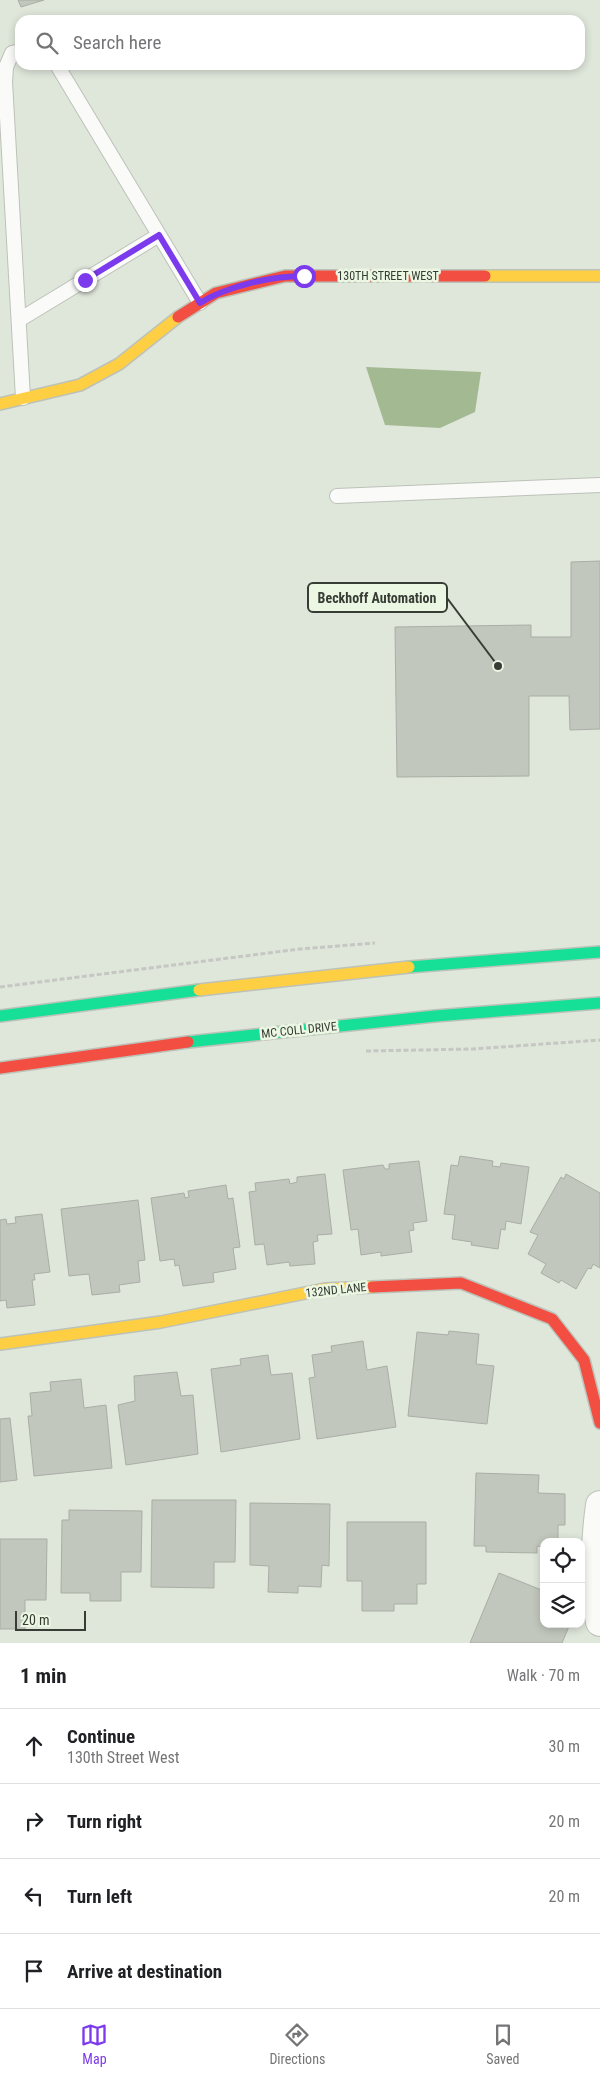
<!DOCTYPE html>
<meta charset="utf-8">
<style>
:root{--surface:#fff;--page:#f2f2f2;--text:#202124;--muted:#757577;--line:#e0e0e0;--accent:#7c3aed}
body{margin:0;font-family:"Roboto Condensed",sans-serif;background:var(--page);color:var(--text)}
.controls{position:absolute;right:15px;bottom:15px;display:grid;overflow:hidden;border-radius:10px;box-shadow:0 2px 8px #0003}
.controls button{width:45px;height:45px;display:grid;place-items:center;padding:0;border:0;border-bottom:1px solid var(--line);background:var(--surface);color:var(--text);font:25px sans-serif}
.scale{position:absolute;left:15px;bottom:12px;width:71px;box-sizing:border-box;padding-left:5px;border:2px solid #373c34;border-top:0;font-size:14px;line-height:18px;white-space:nowrap;color:#373c34;-webkit-text-stroke:4px #ebf7e3;paint-order:stroke}
.stop{position:absolute;width:15px;height:15px;margin:-11px;border:4px solid #7c3aed;border-radius:50%;background:#fff}
.stop.end{background:#7c3aed;border-color:#fff;box-shadow:0 1px 5px #0008}
.list{margin:0;padding:0;list-style:none}
h2{display:flex;justify-content:space-between;align-items:center;height:65px;margin:0;padding:0 20px;font-size:21px}
h2 small{font-size:16px;font-weight:400;color:var(--muted)}
.list li{display:grid;grid-template-columns:32px 1fr auto;gap:15px;align-items:center;box-sizing:border-box;height:75px;padding:0 20px;border-top:1px solid var(--line)}
.list b{display:block;font-size:19px;white-space:nowrap}
.list p{margin:0;font-size:16px;white-space:nowrap;color:var(--muted)}
.list em{font-size:16px;font-style:normal;color:var(--muted)}
.icon{flex:none;width:28px;height:28px;fill:none;stroke:currentColor;stroke-width:2;stroke-linecap:round;stroke-linejoin:round}
.map{position:relative;flex:none;width:600px;height:1643px;overflow:hidden}
.search{position:absolute;background:var(--surface);box-shadow:0 2px 8px #0003;left:15px;right:15px;top:15px;height:55px;display:flex;align-items:center;gap:12px;box-sizing:border-box;padding:0 18px;border-radius:15px;color:var(--muted);font-size:19px}
.sheet{height:365px;background:var(--surface)}
nav{display:flex;justify-content:space-around;align-items:center;box-sizing:border-box;height:70px;border-top:1px solid var(--line);background:var(--surface);font-size:14px;color:var(--muted)}
nav a{display:grid;justify-items:center;gap:2px}
nav .on{color:var(--accent)}
.map>svg:first-child{display:block}
.water{fill:#a2b991}
.building{fill:#c1c7bd;stroke:#aaaea6}
.lines{fill:none;stroke-linecap:round;stroke-linejoin:round}
.lane-casing{stroke:#bdc2b9;stroke-width:16}
.street-casing{stroke:#bdc2b9;stroke-width:30}
.fast-casing{stroke:#bdc2b9;stroke-width:14}
.slow-casing{stroke:#bdc2b9;stroke-width:14}
.jam-casing{stroke:#bdc2b9;stroke-width:14}
.path{stroke:#c5c7c3;stroke-width:3;stroke-dasharray:5 2.5;stroke-linecap:butt}
.lane{stroke:#fafbf9;stroke-width:14}
.street{stroke:#fafbf9;stroke-width:28}
.fast{stroke:#16e098;stroke-width:11}
.slow{stroke:#ffcf43;stroke-width:11}
.jam{stroke:#f24e42;stroke-width:11}
.route{stroke:#7c3aed;stroke-width:6}
.labels{text-anchor:middle;dominant-baseline:central;stroke-width:5;stroke-linejoin:round;paint-order:stroke}
.street-label{font-size:12px;fill:#373c34;stroke:#ebf7e3}
.leader{fill:none;stroke:#373c34;stroke-width:2}
.callout-dot{fill:#373c34;stroke:#ebf7e3;stroke-width:2}
.callout{fill:#ebf7e3;stroke:#373c34;stroke-width:2}
.callout-label{font-size:14px;text-anchor:middle;font-weight:bold;fill:#373c34}
</style>
<div class="map">
<svg width="600" height="1643" viewBox="0 0 600 1643">
<rect width="100%" height="100%" fill="#dfe6da"/>
<!-- water -->
<path class="water" d="M 366,367 L 481,372 L 475,412 L 440,428 L 385,425 Z"/>
<!-- building -->
<path class="building" d="M 18,0 L 44,0 L 21,7 Z
M 600,561 L 600,729 L 570,730 L 569,696 L 529,696 L 529,776 L 397,777 L 395,627 L 531,625 L 531,637 L 571,637 L 571,562 Z
M 460,1156 L 493,1161 L 492,1166 L 500,1167 L 501,1163 L 529,1167 L 521,1224 L 506,1221 L 505,1230 L 501,1229 L 498,1249 L 471,1245 L 472,1242 L 452,1239 L 455,1215 L 444,1214 L 451,1165 L 458,1166 Z
M 419,1161 L 427,1221 L 413,1223 L 414,1230 L 409,1231 L 412,1252 L 381,1256 L 381,1252 L 361,1255 L 358,1229 L 351,1230 L 343,1170 L 383,1165 L 385,1169 L 389,1169 L 389,1164 Z
M 325,1174 L 332,1234 L 317,1235 L 318,1241 L 313,1242 L 315,1264 L 290,1266 L 289,1262 L 267,1265 L 264,1244 L 255,1245 L 249,1192 L 256,1191 L 255,1183 L 289,1179 L 290,1184 L 297,1182 L 297,1177 Z
M 566,1174 L 600,1193 L 600,1268 L 593,1264 L 591,1269 L 588,1268 L 576,1289 L 561,1280 L 559,1283 L 541,1273 L 546,1264 L 528,1254 L 538,1235 L 530,1232 L 561,1177 L 564,1179 Z
M 226,1185 L 228,1199 L 233,1198 L 240,1247 L 233,1248 L 236,1269 L 213,1273 L 214,1282 L 183,1286 L 179,1265 L 175,1266 L 174,1259 L 160,1261 L 151,1198 L 184,1193 L 185,1198 L 189,1197 L 188,1191 Z
M 138,1200 L 145,1260 L 138,1261 L 140,1282 L 119,1285 L 120,1292 L 92,1295 L 89,1274 L 69,1276 L 61,1209 Z
M 42,1214 L 50,1272 L 34,1274 L 35,1280 L 32,1280 L 35,1305 L 7,1308 L 6,1300 L 0,1301 L 0,1220 L 6,1219 L 7,1224 L 16,1223 L 15,1217 Z
M 449,1331 L 479,1334 L 476,1364 L 494,1366 L 487,1424 L 408,1416 L 417,1332 L 448,1335 Z
M 363,1341 L 367,1370 L 387,1366 L 396,1427 L 317,1439 L 309,1378 L 315,1377 L 312,1355 L 332,1352 L 331,1346 Z
M 268,1355 L 271,1375 L 292,1373 L 300,1439 L 221,1452 L 211,1369 L 241,1365 L 240,1359 Z
M 177,1372 L 181,1396 L 193,1395 L 198,1454 L 126,1465 L 118,1405 L 135,1401 L 134,1376 Z
M 81,1379 L 84,1408 L 106,1405 L 112,1468 L 34,1476 L 28,1416 L 32,1416 L 30,1393 L 51,1391 L 50,1382 Z
M 10,1418 L 17,1480 L 0,1482 L 0,1419 Z
M 476,1473 L 539,1475 L 538,1493 L 565,1494 L 565,1525 L 558,1525 L 558,1542 L 544,1542 L 544,1547 L 537,1546 L 537,1553 L 486,1552 L 486,1546 L 474,1546 Z
M 152,1500 L 236,1500 L 235,1562 L 214,1562 L 214,1588 L 151,1587 Z
M 250,1503 L 330,1504 L 329,1566 L 322,1565 L 321,1587 L 298,1586 L 298,1593 L 268,1592 L 269,1566 L 250,1565 Z
M 69,1510 L 142,1511 L 141,1572 L 121,1572 L 121,1601 L 90,1601 L 90,1593 L 61,1593 L 62,1520 L 69,1520 Z
M 347,1522 L 426,1522 L 426,1584 L 417,1584 L 417,1604 L 394,1604 L 394,1611 L 362,1611 L 362,1581 L 347,1581 Z
M 0,1539 L 47,1539 L 46,1600 L 25,1600 L 25,1629 L 0,1629 Z
M 499,1573 L 544,1591 L 544,1624 L 570,1624 L 562,1643 L 470,1643 Z"/>
<g class="lines">
<!-- lane casing -->
<g class="lane-casing">
<path id="lane" d="M 20,51 L 12,53 L 6,67 L 5,82 L 23,398
M 57,65 L 200,303
M 19,320 L 159,235
M 337,496 L 600,485"/>
</g>
<!-- street casing -->
<g class="street-casing">
<path id="street" d="M 600,1505 C 595,1542 593,1586 600,1622"/>
</g>
<!-- fast casing -->
<g class="fast-casing">
<path id="fast" d="M 409,967 L 600,952
M 0,1016 L 199,990
M 188,1042 L 435,1016 L 600,1003"/>
</g>
<!-- slow casing -->
<g class="slow-casing">
<path id="slow" d="M 485,276 L 600,276
M 0,404 L 80,385 L 119,364 L 178,317
M 199,990 L 409,967
M 0,1344 L 161,1322 L 325,1289 L 372,1287"/>
</g>
<!-- jam casing -->
<g class="jam-casing">
<path id="jam" d="M 178,317 L 216,293 L 285,276 L 485,276
M 0,1068 L 188,1042
M 372,1287 L 461,1283 L 552,1319 L 584,1360 L 600,1423"/>
</g>
<!-- path -->
<path class="path" d="M 0,987 L 300,949 L 375,943
M 366,1051 L 473,1049 L 600,1040"/>
<!-- lane -->
<use href="#lane" class="lane"/>
<!-- street -->
<use href="#street" class="street"/>
<!-- fast -->
<use href="#fast" class="fast"/>
<!-- slow -->
<use href="#slow" class="slow"/>
<!-- jam -->
<use href="#jam" class="jam"/>
</g>
<g class="lines">
<!-- route -->
<path class="route" d="M 85,280 L 159,235 L 200,303 C 227,286 272,276 304,276"/>
</g>
<g class="labels">
<!-- street labels -->
<g class="street-label">
<text x="388" y="276">130TH STREET WEST</text>
<text transform="translate(299 1030) rotate(-6)">MC COLL DRIVE</text>
<text transform="translate(336 1290) rotate(-6)">132ND LANE</text>
</g>
</g>
<!-- callouts -->
<path class="leader" d="M498 666L447 598"/>
<circle class="callout-dot" cx="498" cy="666" r="5"/>
<rect class="callout" x="308" y="583" width="139" height="29" rx="5"/>
<g class="callout-label">
<text x="377" y="603">Beckhoff Automation</text>
</g>
</svg>
<div class="controls">
<button><svg class="icon" aria-label="locate" viewBox="0 0 24 24"><circle cx="12" cy="12" r="6"/><path d="M12 2v4M12 18v4M2 12h4M18 12h4"/></svg></button>
<button><svg class="icon" aria-label="layers" viewBox="0 0 24 24"><path d="M12 4l9 5-9 5-9-5zM3 14l9 5 9-5"/></svg></button>
</div>
<div class="scale">20 m</div>
<div class="stop" style="left:304px;top:276px"></div>
<div class="stop end" style="left:85px;top:280px"></div>
<div class="search"><svg class="icon" aria-label="search" viewBox="0 0 24 24"><circle cx="10" cy="10" r="6"/><path d="M15 15l6 6"/></svg>Search here</div>
</div>
<section class="sheet">
<h2>1 min<small>Walk · 70 m</small></h2>
<ul class="list">
<li><svg class="icon" aria-label="ahead" viewBox="0 0 24 24"><path d="M12 20V5M6 11l6-6 6 6"/></svg><div><b>Continue</b><p>130th Street West</p></div><em>30 m</em></li>
<li><svg class="icon" aria-label="right" viewBox="0 0 24 24"><path d="M7 20v-9h11M14 6l5 5-5 5"/></svg><div><b>Turn right</b></div><em>20 m</em></li>
<li><svg class="icon" aria-label="left" viewBox="0 0 24 24"><path d="M17 20v-9H6M10 6l-5 5 5 5"/></svg><div><b>Turn left</b></div><em>20 m</em></li>
<li><svg class="icon" aria-label="arrive" viewBox="0 0 24 24"><path d="M6 21V4h12l-3 4 3 4H6"/></svg><div><b>Arrive at destination</b></div></li>
</ul>
</section>
<nav>
<a class="on"><svg class="icon" aria-label="map" viewBox="0 0 24 24"><path d="M3 6l6-2 6 2 6-2v14l-6 2-6-2-6 2zM9 4v14M15 6v14"/></svg>Map</a>
<a><svg class="icon" aria-label="directions" viewBox="0 0 24 24"><path d="M12 3l9 9-9 9-9-9zM9 14v-3h6M13 9l2 2-2 2"/></svg>Directions</a>
<a><svg class="icon" aria-label="saved" viewBox="0 0 24 24"><path d="M7 4h10v16l-5-4-5 4z"/></svg>Saved</a>
</nav>
